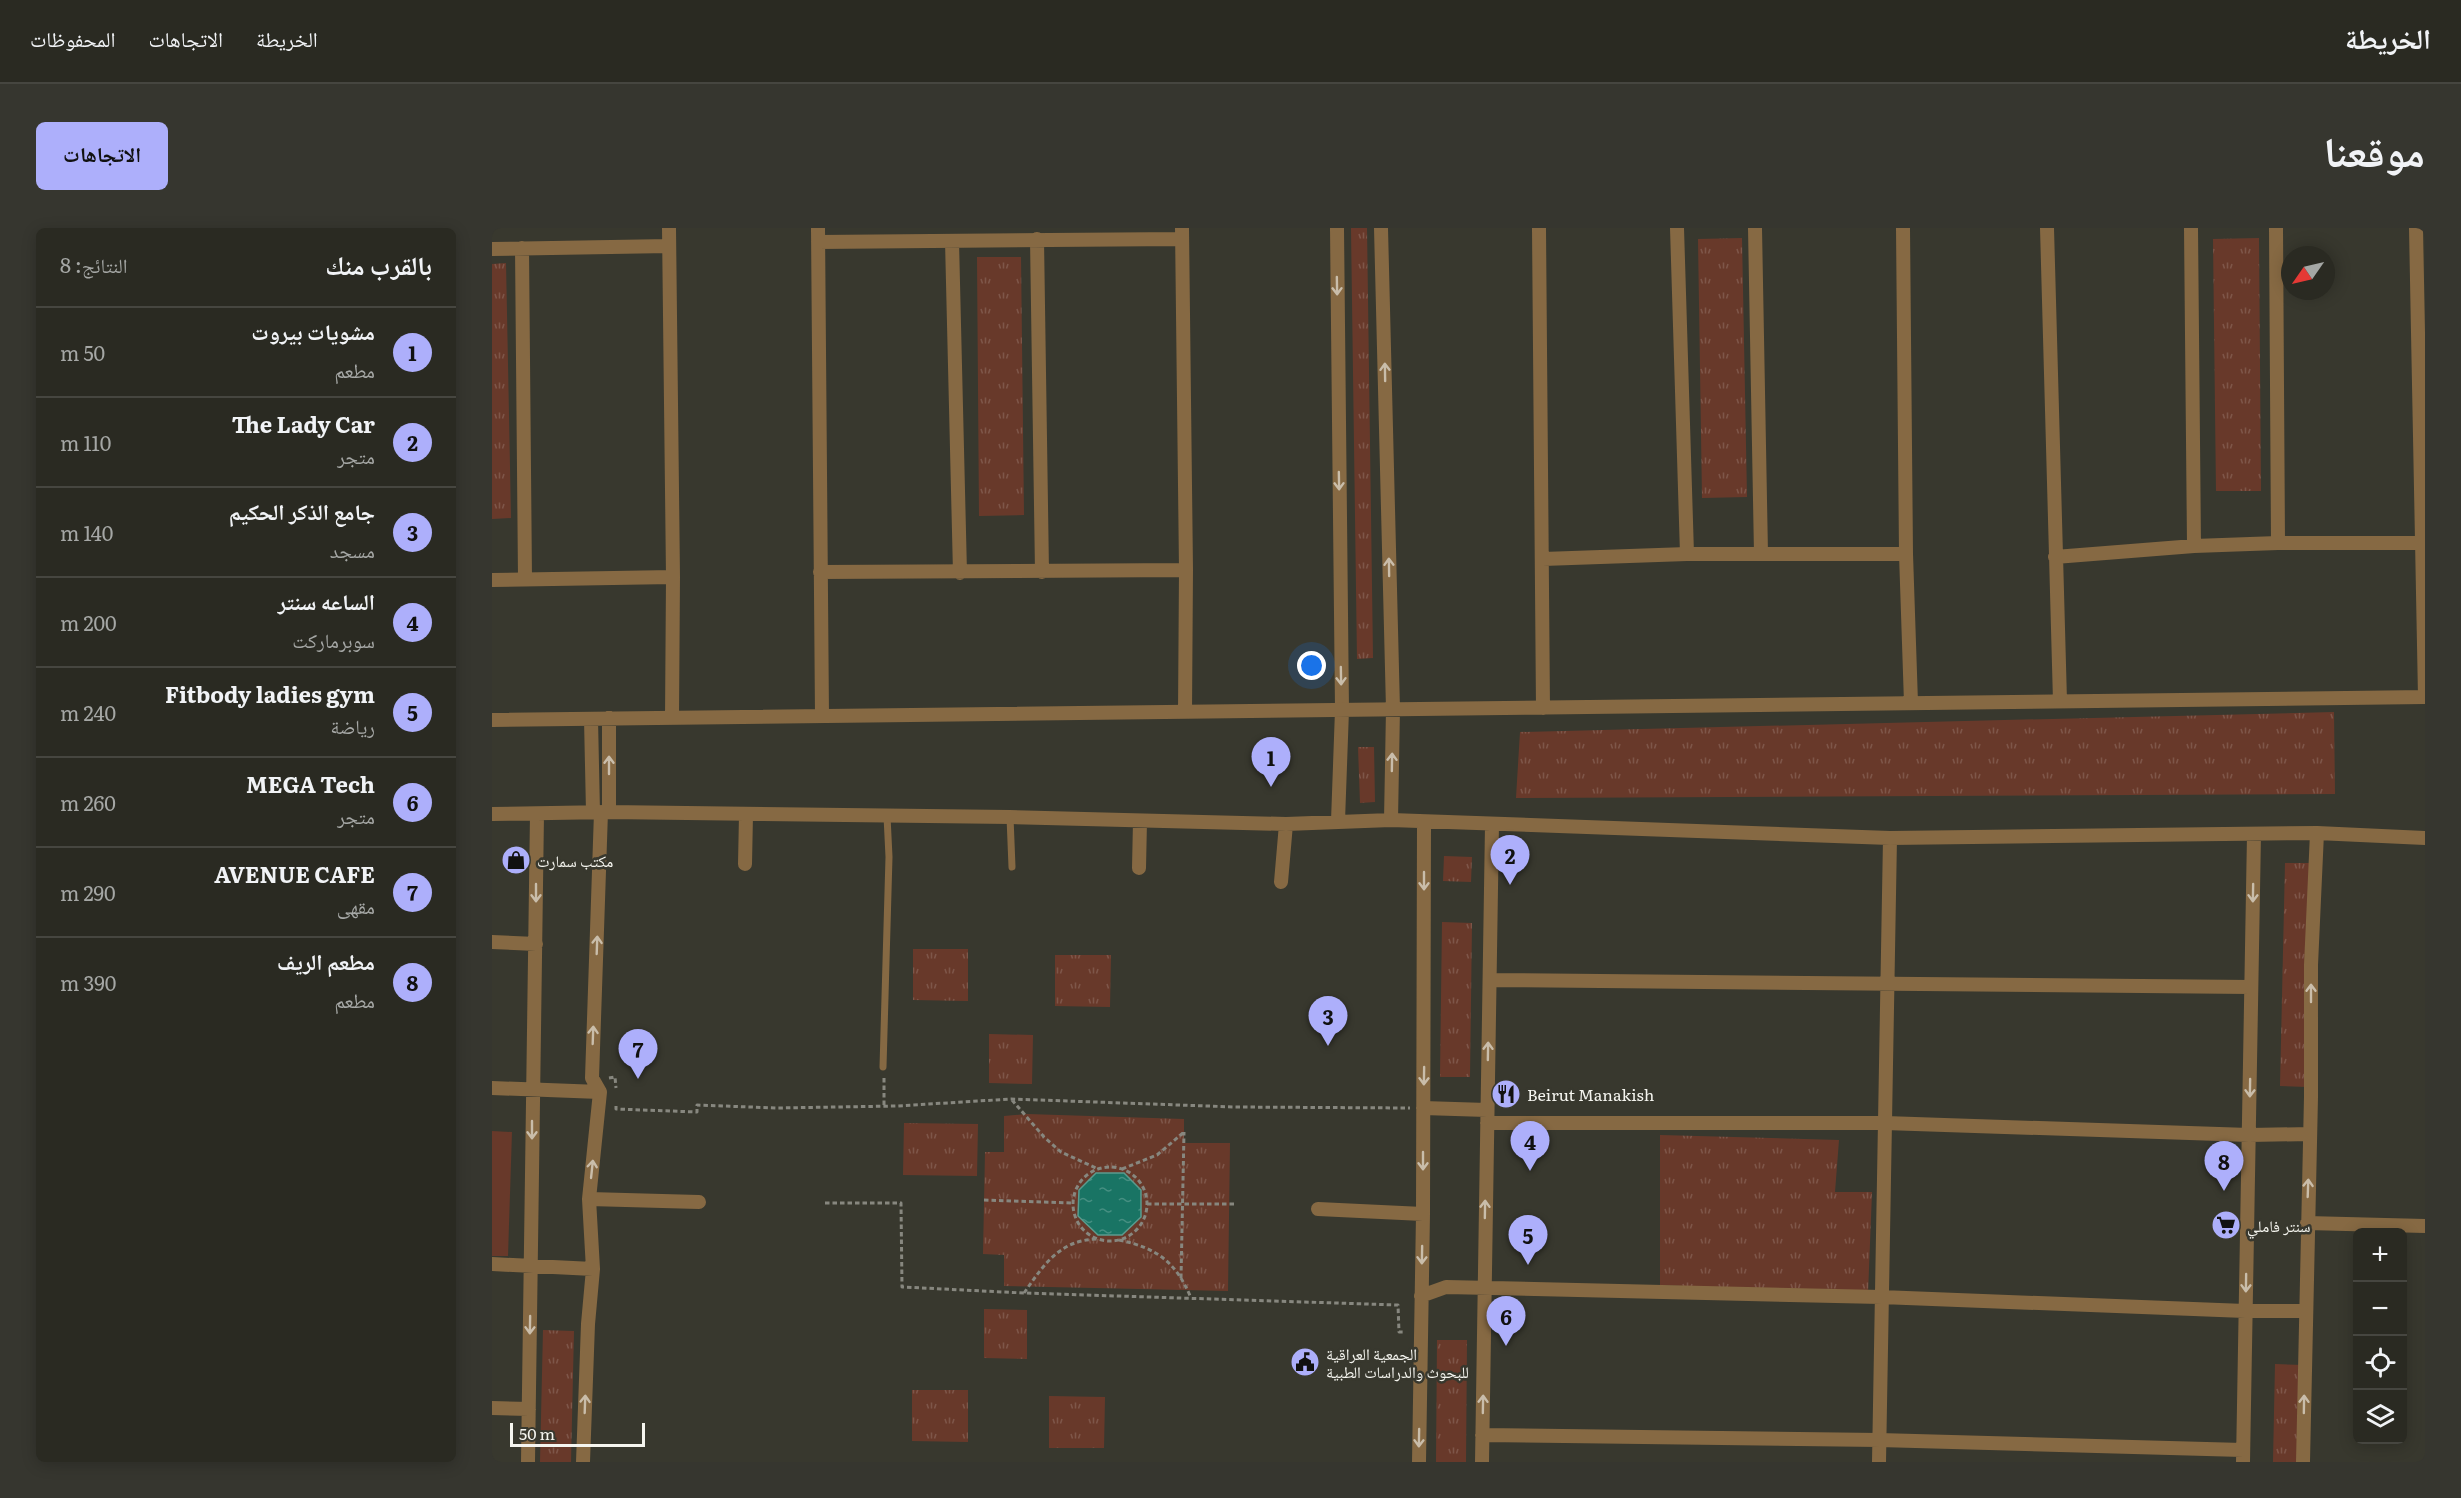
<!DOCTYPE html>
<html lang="ar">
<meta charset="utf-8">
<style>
:root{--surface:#2a2a22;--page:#36362f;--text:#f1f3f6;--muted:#a5a7a5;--line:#464640;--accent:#adaffb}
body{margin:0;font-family:Literata,"Noto Naskh Arabic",serif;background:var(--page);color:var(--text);direction:rtl}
.controls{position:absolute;right:18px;bottom:18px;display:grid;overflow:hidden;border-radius:9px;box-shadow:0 3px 15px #0003}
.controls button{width:54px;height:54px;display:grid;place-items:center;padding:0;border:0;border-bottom:2px solid var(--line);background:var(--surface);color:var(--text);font:30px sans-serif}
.compass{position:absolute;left:1789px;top:18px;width:54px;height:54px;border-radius:50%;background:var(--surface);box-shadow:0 3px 15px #0003;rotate:236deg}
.scale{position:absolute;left:18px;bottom:15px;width:135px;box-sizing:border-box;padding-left:6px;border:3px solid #f5f5ef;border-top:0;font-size:16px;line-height:21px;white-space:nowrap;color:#f5f5ef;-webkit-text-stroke:4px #38382e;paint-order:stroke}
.you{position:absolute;left:820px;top:438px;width:21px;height:21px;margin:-15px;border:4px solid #fff;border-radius:50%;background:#1a73e8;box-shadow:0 0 0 9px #1a73e833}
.badge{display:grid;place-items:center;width:39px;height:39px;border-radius:50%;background:var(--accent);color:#111;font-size:20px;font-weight:700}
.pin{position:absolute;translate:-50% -50px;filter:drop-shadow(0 2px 3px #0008)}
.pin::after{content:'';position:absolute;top:32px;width:21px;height:18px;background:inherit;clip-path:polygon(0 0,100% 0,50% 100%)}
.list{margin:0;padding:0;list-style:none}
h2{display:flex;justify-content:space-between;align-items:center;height:78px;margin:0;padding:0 24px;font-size:26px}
h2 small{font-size:20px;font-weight:400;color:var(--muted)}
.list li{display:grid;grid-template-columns:39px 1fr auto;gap:18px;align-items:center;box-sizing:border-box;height:90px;padding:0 24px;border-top:2px solid var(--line)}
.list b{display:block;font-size:22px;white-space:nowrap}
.list p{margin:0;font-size:20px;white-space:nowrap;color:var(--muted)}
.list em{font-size:20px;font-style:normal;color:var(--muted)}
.icon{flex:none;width:33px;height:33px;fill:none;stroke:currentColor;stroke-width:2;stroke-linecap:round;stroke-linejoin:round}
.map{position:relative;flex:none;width:1933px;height:1234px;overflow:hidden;direction:ltr;border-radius:9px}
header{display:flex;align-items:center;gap:36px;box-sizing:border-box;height:84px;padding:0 30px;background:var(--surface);border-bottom:2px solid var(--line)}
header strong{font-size:28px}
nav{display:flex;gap:33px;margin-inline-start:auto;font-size:21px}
.intro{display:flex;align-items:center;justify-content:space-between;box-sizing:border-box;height:144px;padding:0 36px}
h1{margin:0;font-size:42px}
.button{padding:15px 27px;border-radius:9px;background:var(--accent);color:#111;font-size:21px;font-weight:700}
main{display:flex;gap:36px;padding:0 36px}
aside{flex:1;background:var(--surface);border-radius:9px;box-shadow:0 3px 15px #0003}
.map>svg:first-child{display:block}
.grass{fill:url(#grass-tufts)}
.pitch{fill:#68392a}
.water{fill:url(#water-ripples);stroke:#5b9b8e;stroke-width:1.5}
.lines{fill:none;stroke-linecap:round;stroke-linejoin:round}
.path{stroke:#87877f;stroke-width:3;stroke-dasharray:4.5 3;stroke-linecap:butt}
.lane{stroke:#866943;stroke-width:7}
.street{stroke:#866943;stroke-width:14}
.oneway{stroke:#c9bdaa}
.labels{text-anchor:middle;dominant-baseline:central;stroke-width:5;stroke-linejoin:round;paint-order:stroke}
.poi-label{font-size:16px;fill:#f5f5ef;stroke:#38382e;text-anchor:start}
</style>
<header>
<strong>الخريطة</strong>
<nav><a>الخريطة</a><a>الاتجاهات</a><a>المحفوظات</a></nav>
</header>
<div class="intro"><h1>موقعنا</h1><a class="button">الاتجاهات</a></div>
<main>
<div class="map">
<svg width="1933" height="1234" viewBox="0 0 1933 1234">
<defs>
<pattern id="grass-tufts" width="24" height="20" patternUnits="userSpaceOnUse" patternTransform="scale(1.5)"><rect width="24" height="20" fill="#68392a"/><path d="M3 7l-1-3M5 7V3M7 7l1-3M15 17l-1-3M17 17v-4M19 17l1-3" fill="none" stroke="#7e5649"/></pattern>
<pattern id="water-ripples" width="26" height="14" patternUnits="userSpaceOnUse" patternTransform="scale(1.5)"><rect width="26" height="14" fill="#197464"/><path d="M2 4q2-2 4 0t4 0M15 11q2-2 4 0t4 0" fill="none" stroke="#468f82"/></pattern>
</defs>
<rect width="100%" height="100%" fill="#38382e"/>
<!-- grass -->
<path class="grass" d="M 859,0 L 875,0 L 881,430 L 865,431 Z
M 1250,10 L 1255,269 L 1210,270 L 1206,11 Z
M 1767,10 L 1769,263 L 1724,263 L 1721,11 Z
M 485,29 L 529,29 L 532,287 L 487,288 Z
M 14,35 L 19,290 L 0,291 L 0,36 Z
M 1842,484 L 1843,566 L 1024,570 L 1028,504 Z
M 866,519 L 882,519 L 883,574 L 868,575 Z
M 952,628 L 980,629 L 979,654 L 951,653 Z
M 1793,635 L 1821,635 L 1816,859 L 1788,858 Z
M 950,694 L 980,695 L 978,849 L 948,849 Z
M 421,721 L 476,721 L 476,773 L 421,772 Z
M 563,727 L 619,727 L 618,779 L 563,778 Z
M 497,806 L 541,807 L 540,856 L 497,855 Z
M 535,886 L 692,891 L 692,915 L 738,915 L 736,1063 L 512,1058 L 512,1027 L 491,1026 L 493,924 L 512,924 L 512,888 Z
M 412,895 L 486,896 L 485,948 L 411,947 Z
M 1168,907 L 1347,912 L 1343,964 L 1380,964 L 1376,1066 L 1168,1057 Z
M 492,1081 L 535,1082 L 535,1131 L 492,1130 Z
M 51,1102 L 82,1103 L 79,1234 L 48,1234 Z
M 945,1112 L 975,1112 L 974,1234 L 944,1234 Z
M 1783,1136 L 1812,1137 L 1810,1234 L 1781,1234 Z
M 420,1162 L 476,1162 L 476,1214 L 420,1213 Z
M 557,1168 L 613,1169 L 612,1220 L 557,1220 Z"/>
<!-- pitch -->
<path class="pitch" d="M 0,903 L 20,904 L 16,1028 L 0,1028 Z"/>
<!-- water -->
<path class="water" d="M 604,945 L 632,945 L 649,962 L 649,989 L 630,1007 L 606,1007 L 586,988 L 587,962 Z"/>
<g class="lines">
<!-- path -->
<path class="path" d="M 117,850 L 123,849 L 124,860
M 392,850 L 392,879
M 520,872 L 552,909 L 569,924 L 604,940
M 124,878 L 124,881 L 205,884 L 205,877 L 284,880 L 405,878 L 519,871 L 743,879 L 918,880
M581 976a37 37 0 1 1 74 0a37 37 0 1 1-74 0Z
M 630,941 L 665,927 L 691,905
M 492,972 L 581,975
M 333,975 L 409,975 L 410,1059 L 532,1065 L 906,1077 L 907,1104 L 913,1104
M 655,976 L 744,976
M 627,1012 C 665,1020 684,1034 699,1070
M 689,1050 L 692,904
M 532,1065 C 551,1038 567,1012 605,1011"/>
<!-- lane -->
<path class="lane" d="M 518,589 L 520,639
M 391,839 L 397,629 L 395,588"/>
<!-- street -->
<path class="street" d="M 177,0 L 181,349 L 180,490
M 326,0 L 330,488
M 690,0 L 694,342 L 693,484
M 845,0 L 850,482 L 846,593
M 889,0 L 901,481 L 899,592
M 1047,0 L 1051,480
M 1185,0 L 1195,326
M 1263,0 L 1269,326
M 1411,0 L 1414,326 L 1419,475
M 1555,0 L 1568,473
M 1699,0 L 1702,318
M 1784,0 L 1786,315
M 1924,0 L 1933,469
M 545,11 L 550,344
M 460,13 L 468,345
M 326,14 L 690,11
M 30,20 L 33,351
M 0,21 L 177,18
M 1563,329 L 1702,318 L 1786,315 L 1928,315
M 1051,331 L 1195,326 L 1414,326
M 328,344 L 694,342
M 0,352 L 181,349
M 99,491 L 101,584
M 0,492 L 1933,469
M 117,584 L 117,490
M 0,586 L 117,584 L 518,589 L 794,596 L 899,592 L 1398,610 L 1825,605 L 1933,610
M 253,636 L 254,587
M 647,640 L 648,593
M 789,654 L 794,596
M 0,714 L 44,716
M 998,752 L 1759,759
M 0,860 L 108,864
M 931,880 L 995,882
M 995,895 L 1393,895 L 1757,907 L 1818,906
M 97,971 L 207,974
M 826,981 L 931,986
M 1815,995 L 1933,998
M 0,1036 L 101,1041
M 929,1068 L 954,1059 L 1389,1069 L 1753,1083 L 1813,1083
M 0,1180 L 37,1181
M 990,1207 L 1387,1212 L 1751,1222
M 36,1234 L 45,586
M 91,1234 L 96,1096 L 101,1041 L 97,971 L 108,864 L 100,850 L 109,584
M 927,1234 L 931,986 L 932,595
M 990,1234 L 1000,597
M 1387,1234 L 1398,610
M 1751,1234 L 1762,606
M 1811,1234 L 1819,869 L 1819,737 L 1825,605"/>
</g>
<!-- one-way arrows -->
<defs><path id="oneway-shaft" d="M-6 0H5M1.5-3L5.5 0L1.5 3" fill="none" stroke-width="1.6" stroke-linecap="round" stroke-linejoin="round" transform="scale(1.5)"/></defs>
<g class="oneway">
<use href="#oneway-shaft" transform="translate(845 58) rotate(89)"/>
<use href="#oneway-shaft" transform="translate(893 144) rotate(-91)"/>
<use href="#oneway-shaft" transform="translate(847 253) rotate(89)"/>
<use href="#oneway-shaft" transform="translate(897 339) rotate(-91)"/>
<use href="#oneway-shaft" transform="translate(849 448) rotate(89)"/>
<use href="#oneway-shaft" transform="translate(900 534) rotate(-89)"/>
<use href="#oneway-shaft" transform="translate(117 537) rotate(-90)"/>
<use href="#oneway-shaft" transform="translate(932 653) rotate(90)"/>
<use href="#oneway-shaft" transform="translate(44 665) rotate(90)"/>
<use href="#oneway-shaft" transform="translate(1761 665) rotate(91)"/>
<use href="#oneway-shaft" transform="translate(105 717) rotate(-88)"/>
<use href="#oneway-shaft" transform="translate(1819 765) rotate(-90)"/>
<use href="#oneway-shaft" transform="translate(101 807) rotate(-88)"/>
<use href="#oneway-shaft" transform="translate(996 823) rotate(-89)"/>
<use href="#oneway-shaft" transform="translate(932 848) rotate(91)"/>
<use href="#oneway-shaft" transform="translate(1758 860) rotate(91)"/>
<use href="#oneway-shaft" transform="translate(40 902) rotate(90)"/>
<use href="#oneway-shaft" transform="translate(931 933) rotate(90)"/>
<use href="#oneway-shaft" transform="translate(100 941) rotate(-84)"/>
<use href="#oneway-shaft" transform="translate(1816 960) rotate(-88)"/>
<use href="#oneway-shaft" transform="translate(993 981) rotate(-89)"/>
<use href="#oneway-shaft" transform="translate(930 1027) rotate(91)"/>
<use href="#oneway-shaft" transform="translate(1754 1055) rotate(91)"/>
<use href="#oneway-shaft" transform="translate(38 1097) rotate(91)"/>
<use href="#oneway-shaft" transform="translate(93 1176) rotate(-88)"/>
<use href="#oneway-shaft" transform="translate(991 1176) rotate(-89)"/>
<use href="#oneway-shaft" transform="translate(1812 1176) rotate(-89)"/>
<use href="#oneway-shaft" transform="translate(927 1210) rotate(91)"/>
</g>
<!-- icons -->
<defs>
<g id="shop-disc" transform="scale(1.5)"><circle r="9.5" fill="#adaffb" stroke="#38382e"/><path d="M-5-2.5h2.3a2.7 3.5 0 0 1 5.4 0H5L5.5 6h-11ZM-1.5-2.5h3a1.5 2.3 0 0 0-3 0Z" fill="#111"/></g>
<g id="restaurant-disc" transform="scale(1.5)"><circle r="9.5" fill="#adaffb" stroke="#38382e"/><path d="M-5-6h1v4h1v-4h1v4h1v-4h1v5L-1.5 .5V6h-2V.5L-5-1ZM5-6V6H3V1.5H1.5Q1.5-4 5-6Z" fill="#111"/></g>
<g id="supermarket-disc" transform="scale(1.5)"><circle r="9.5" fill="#adaffb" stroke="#38382e"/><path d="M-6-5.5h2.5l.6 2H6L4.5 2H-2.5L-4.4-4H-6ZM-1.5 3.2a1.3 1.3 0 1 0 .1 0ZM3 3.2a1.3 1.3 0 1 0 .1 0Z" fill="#111"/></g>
<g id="civic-disc" transform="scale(1.5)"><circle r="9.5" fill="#adaffb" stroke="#38382e"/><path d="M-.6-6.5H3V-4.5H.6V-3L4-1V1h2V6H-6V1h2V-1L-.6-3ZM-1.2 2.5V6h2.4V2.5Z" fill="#111"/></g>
</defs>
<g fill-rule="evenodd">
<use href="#shop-disc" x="24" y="632"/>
<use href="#restaurant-disc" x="1014" y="866"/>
<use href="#supermarket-disc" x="1734" y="997"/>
<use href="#civic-disc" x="813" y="1134"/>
</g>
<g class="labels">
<!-- poi labels -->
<g class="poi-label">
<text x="45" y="632">مكتب سمارت</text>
<text x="1035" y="866">Beirut Manakish</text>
<text x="1755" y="997">سنتر فاملي</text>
<text x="834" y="1125">الجمعية العراقية<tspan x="834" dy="18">للبحوث والدراسات الطبية</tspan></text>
</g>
</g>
</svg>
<div class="controls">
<button>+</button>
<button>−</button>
<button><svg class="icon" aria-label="locate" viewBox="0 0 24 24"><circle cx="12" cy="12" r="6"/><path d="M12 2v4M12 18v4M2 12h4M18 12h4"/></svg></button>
<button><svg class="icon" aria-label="layers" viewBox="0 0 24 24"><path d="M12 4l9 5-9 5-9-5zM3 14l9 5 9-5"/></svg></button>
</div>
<svg class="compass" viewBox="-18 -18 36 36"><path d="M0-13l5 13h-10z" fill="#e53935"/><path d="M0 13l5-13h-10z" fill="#a5a7a5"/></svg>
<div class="scale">50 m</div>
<div class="you"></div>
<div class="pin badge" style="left:779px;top:559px">1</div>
<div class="pin badge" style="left:1018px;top:657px">2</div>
<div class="pin badge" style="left:836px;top:818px">3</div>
<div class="pin badge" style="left:1038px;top:943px">4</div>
<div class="pin badge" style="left:1036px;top:1037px">5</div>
<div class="pin badge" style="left:1014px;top:1118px">6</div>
<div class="pin badge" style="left:146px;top:851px">7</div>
<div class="pin badge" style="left:1732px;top:963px">8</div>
</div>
<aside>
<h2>بالقرب منك<small>النتائج: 8</small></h2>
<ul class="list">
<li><span class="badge">1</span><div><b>مشويات بيروت</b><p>مطعم</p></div><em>50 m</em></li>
<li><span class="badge">2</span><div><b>The Lady Car</b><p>متجر</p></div><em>110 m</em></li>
<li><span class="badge">3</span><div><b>جامع الذكر الحكيم</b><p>مسجد</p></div><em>140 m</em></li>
<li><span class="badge">4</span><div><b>الساعه سنتر</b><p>سوبرماركت</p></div><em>200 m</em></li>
<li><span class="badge">5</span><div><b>Fitbody ladies gym</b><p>رياضة</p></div><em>240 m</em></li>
<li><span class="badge">6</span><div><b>MEGA Tech</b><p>متجر</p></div><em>260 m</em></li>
<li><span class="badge">7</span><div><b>AVENUE CAFE</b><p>مقهى</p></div><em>290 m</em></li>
<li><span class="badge">8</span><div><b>مطعم الريف</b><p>مطعم</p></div><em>390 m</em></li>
</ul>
</aside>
</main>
